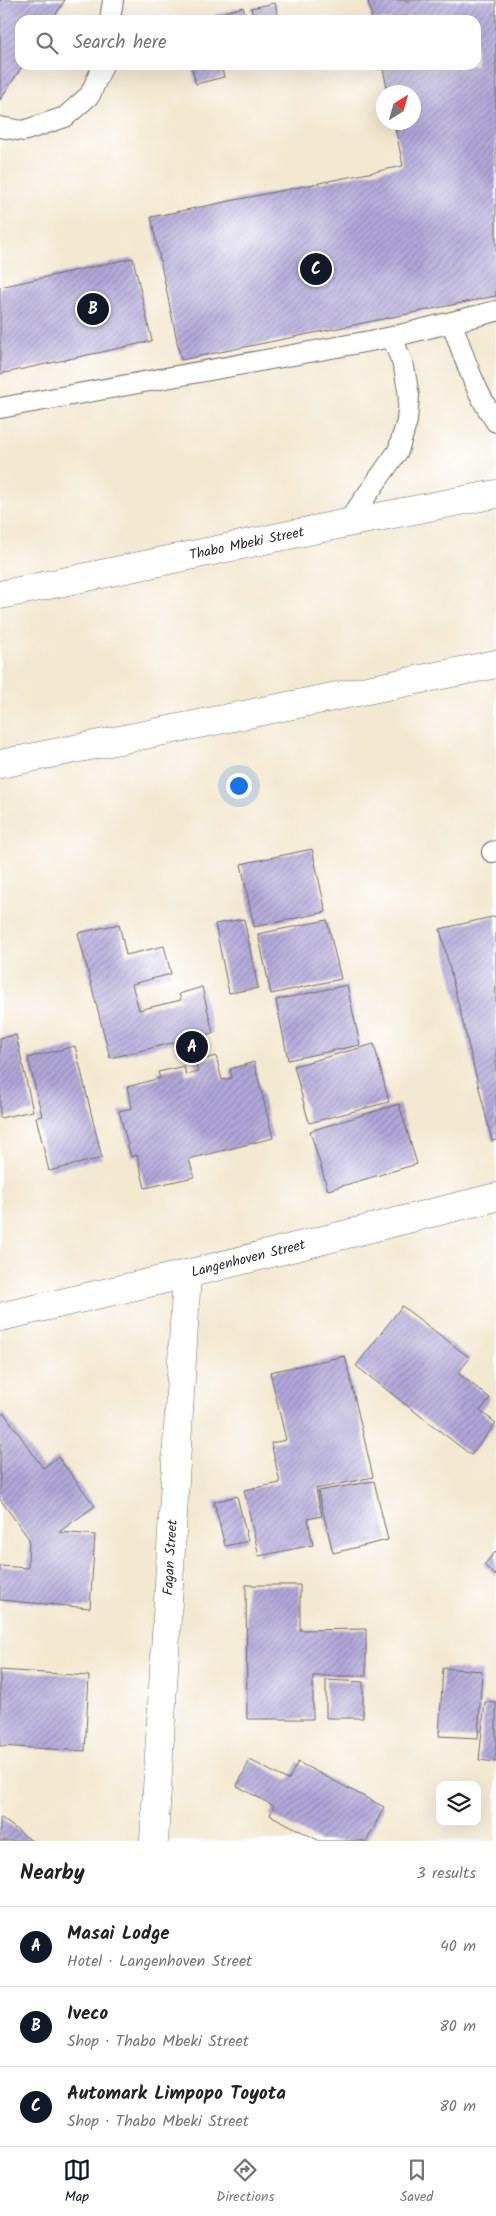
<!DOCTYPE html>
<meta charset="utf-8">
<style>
:root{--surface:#fff;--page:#f2f2f2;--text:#222;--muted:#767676;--line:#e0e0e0;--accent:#111827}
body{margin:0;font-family:Kalam,sans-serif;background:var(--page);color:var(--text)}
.controls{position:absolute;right:15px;bottom:15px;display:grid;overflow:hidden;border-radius:10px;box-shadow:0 5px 20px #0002}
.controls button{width:45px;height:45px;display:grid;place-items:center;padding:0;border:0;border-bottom:1px solid var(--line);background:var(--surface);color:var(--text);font:25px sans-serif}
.compass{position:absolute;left:376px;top:85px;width:45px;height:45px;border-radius:50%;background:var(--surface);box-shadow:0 5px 20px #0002;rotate:37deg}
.you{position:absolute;left:238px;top:785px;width:18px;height:18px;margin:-12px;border:4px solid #fff;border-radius:50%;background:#1a73e8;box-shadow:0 0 0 8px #1a73e833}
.badge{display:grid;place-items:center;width:32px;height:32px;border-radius:50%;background:var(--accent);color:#fff;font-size:16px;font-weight:700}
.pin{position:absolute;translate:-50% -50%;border:2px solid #fff;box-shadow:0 1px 5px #0006}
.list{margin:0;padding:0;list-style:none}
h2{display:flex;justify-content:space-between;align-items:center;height:65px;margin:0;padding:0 20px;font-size:21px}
h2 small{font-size:16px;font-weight:400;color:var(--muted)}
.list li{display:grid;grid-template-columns:32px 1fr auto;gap:15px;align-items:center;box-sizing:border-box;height:80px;padding:0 20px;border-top:1px solid var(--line)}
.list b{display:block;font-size:19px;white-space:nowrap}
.list p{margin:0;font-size:16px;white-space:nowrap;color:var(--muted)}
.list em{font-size:16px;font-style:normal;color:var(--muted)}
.icon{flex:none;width:28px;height:28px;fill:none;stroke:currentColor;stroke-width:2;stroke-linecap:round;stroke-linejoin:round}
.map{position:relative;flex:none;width:496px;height:1841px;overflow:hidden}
.search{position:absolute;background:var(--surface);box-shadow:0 5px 20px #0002;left:15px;right:15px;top:15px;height:55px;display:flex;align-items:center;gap:12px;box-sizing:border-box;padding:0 18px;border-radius:15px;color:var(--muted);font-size:19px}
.sheet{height:305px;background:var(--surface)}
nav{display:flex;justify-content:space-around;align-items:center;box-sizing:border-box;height:70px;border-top:1px solid var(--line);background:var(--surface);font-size:14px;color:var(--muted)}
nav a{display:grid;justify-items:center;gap:2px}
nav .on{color:var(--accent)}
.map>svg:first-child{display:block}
.building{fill:url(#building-hatch)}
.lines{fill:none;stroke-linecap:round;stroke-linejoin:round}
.lane-casing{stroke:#716d65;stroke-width:22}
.street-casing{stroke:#716d65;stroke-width:29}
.primary-casing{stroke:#716d65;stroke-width:29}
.lane{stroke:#fff;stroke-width:20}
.street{stroke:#fff;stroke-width:28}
.primary{stroke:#fff;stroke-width:28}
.labels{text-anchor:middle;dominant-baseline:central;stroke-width:4;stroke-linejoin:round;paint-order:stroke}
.street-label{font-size:14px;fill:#2b2b2b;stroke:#fff}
</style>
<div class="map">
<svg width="496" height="1841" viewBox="0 0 496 1841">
<defs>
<pattern id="building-hatch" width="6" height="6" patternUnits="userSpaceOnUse" patternTransform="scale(1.25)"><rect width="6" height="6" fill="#b0a7d9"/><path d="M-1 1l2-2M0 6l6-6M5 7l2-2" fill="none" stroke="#8f88b0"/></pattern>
</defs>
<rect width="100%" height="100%" fill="#fff"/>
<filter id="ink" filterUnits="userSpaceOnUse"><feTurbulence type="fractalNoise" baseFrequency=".02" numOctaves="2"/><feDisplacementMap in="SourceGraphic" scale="10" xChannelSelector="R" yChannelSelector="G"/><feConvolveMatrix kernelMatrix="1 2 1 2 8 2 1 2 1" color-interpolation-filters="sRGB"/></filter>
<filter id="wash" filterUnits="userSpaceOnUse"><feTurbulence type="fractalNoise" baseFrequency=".0096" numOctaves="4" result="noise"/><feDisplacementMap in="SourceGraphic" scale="20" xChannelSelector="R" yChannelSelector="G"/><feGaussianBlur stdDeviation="1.12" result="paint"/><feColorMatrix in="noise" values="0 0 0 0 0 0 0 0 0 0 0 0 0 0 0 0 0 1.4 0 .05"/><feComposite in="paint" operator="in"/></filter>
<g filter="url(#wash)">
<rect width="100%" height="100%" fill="#f3e8d0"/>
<g id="blocks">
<!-- building -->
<path class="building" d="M 0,0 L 65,0 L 52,20 L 20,20 L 20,65 L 23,65 L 0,100 Z
M 368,0 L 496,0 L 496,296 L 181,360 L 151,217 L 403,166 L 394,122 L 414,122 L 414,92 L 388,92 L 382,65 L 476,65 L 476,20 L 372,20 Z
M 275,3 L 279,20 L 254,20 L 251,8 Z
M 243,7 L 247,20 L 216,20 L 214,15 Z
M 191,65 L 221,65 L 224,77 L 196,84 Z
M 133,258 L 152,341 L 0,374 L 0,287 Z
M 312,849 L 326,912 L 254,927 L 241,864 Z
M 496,916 L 496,1140 L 492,1141 L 440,929 Z
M 244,919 L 258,988 L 229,993 L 215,924 Z
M 327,920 L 341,979 L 271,994 L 258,934 Z
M 119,924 L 126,955 L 164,946 L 171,974 L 132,984 L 139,1010 L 181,1000 L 179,994 L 202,987 L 213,1033 L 110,1058 L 78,933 Z
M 347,985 L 360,1045 L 288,1060 L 276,1000 Z
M 16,1035 L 33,1111 L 0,1118 L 0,1038 Z
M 374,1044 L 389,1102 L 309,1123 L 294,1066 Z
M 75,1046 L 102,1158 L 49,1171 L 36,1117 L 42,1116 L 28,1058 Z
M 216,1056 L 222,1080 L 232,1078 L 230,1069 L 254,1062 L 273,1138 L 189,1159 L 194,1177 L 145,1188 L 137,1155 L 131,1157 L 119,1111 L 132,1108 L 127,1087 L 160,1078 L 158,1072 L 184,1066 L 186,1075 L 198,1072 L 195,1062 Z
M 399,1104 L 417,1164 L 328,1190 L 310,1131 Z
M 402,1306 L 470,1358 L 458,1373 L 490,1398 L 480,1411 L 496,1423 L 471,1455 L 356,1366 Z
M 345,1356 L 373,1477 L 316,1489 L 322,1516 L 308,1519 L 313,1545 L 259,1556 L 244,1490 L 280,1483 L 271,1443 L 286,1440 L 270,1372 Z
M 4,1413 L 43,1468 L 58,1457 L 95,1506 L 59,1532 L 95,1535 L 90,1608 L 0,1600 L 0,1566 L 28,1568 L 29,1539 L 0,1499 L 0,1416 Z
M 374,1481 L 388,1540 L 333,1553 L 318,1491 Z
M 237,1496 L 248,1541 L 225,1546 L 214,1502 Z
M 496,1551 L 496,1576 L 484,1565 Z
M 246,1585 L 300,1585 L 300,1630 L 366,1629 L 366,1676 L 313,1676 L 313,1719 L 247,1719 Z
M 443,1668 L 482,1671 L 478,1738 L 439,1736 Z
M 0,1670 L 89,1676 L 85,1751 L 0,1746 Z
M 326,1680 L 363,1682 L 363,1718 L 326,1718 Z
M 485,1702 L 496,1703 L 496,1762 L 479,1760 Z
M 250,1760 L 288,1780 L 298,1762 L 384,1807 L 367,1841 L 320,1841 L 270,1815 L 274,1806 L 237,1786 Z
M 0,1817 L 32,1841 L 0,1841 Z"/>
</g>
</g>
<g filter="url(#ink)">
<use href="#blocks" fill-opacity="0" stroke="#716d65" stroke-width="1"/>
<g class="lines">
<!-- lane casing -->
<g class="lane-casing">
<path id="lane" d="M 110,20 L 113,0
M 0,127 L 23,131 L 65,117 L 90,95 L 103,65
M 452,323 C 464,357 475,392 496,422
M 0,408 L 392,337 L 496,311
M 347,523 L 398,451 L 407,421 L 409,396 L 404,367 L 392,337
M 492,852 L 496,851"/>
</g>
<!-- street casing -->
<g class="street-casing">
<g id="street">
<path id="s1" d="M 0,1317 L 187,1274 L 496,1197"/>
<path id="s2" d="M 154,1841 L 187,1274"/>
</g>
</g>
<!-- primary casing -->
<g class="primary-casing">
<g id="primary">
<path id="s3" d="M 0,595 L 347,523 L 496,494"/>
<path d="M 0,764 L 496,664"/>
</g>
</g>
<!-- lane -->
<use href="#lane" class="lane"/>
<!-- street -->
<use href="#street" class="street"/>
<!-- primary -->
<use href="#primary" class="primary"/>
</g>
</g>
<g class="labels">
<!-- street labels -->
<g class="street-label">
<text stroke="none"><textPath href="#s3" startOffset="252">Thabo Mbeki Street</textPath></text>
<text stroke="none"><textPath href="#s1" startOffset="255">Langenhoven Street</textPath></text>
<text stroke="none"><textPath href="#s2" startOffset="284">Fagan Street</textPath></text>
</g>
</g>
</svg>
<div class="controls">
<button><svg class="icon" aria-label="layers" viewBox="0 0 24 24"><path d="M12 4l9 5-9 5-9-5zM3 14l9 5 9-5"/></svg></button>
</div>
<svg class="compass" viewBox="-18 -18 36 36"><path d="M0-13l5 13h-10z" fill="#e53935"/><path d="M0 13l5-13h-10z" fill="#767676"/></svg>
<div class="you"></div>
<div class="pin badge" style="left:192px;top:1047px">A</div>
<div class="pin badge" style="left:93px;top:309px">B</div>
<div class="pin badge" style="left:316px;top:269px">C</div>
<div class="search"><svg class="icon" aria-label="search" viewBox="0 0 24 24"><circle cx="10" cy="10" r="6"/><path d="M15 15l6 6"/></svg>Search here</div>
</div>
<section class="sheet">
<h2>Nearby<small>3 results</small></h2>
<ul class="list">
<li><span class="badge">A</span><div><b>Masai Lodge</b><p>Hotel · Langenhoven Street</p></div><em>40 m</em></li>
<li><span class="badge">B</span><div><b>Iveco</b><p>Shop · Thabo Mbeki Street</p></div><em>80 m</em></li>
<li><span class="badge">C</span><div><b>Automark Limpopo Toyota</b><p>Shop · Thabo Mbeki Street</p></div><em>80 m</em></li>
</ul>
</section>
<nav>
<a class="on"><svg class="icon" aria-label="map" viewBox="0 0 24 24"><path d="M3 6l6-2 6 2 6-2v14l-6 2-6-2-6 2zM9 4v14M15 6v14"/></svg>Map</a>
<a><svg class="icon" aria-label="directions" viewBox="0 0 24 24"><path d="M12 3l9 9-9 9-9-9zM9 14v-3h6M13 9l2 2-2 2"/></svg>Directions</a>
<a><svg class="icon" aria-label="saved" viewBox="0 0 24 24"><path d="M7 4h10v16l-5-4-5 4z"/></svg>Saved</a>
</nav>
